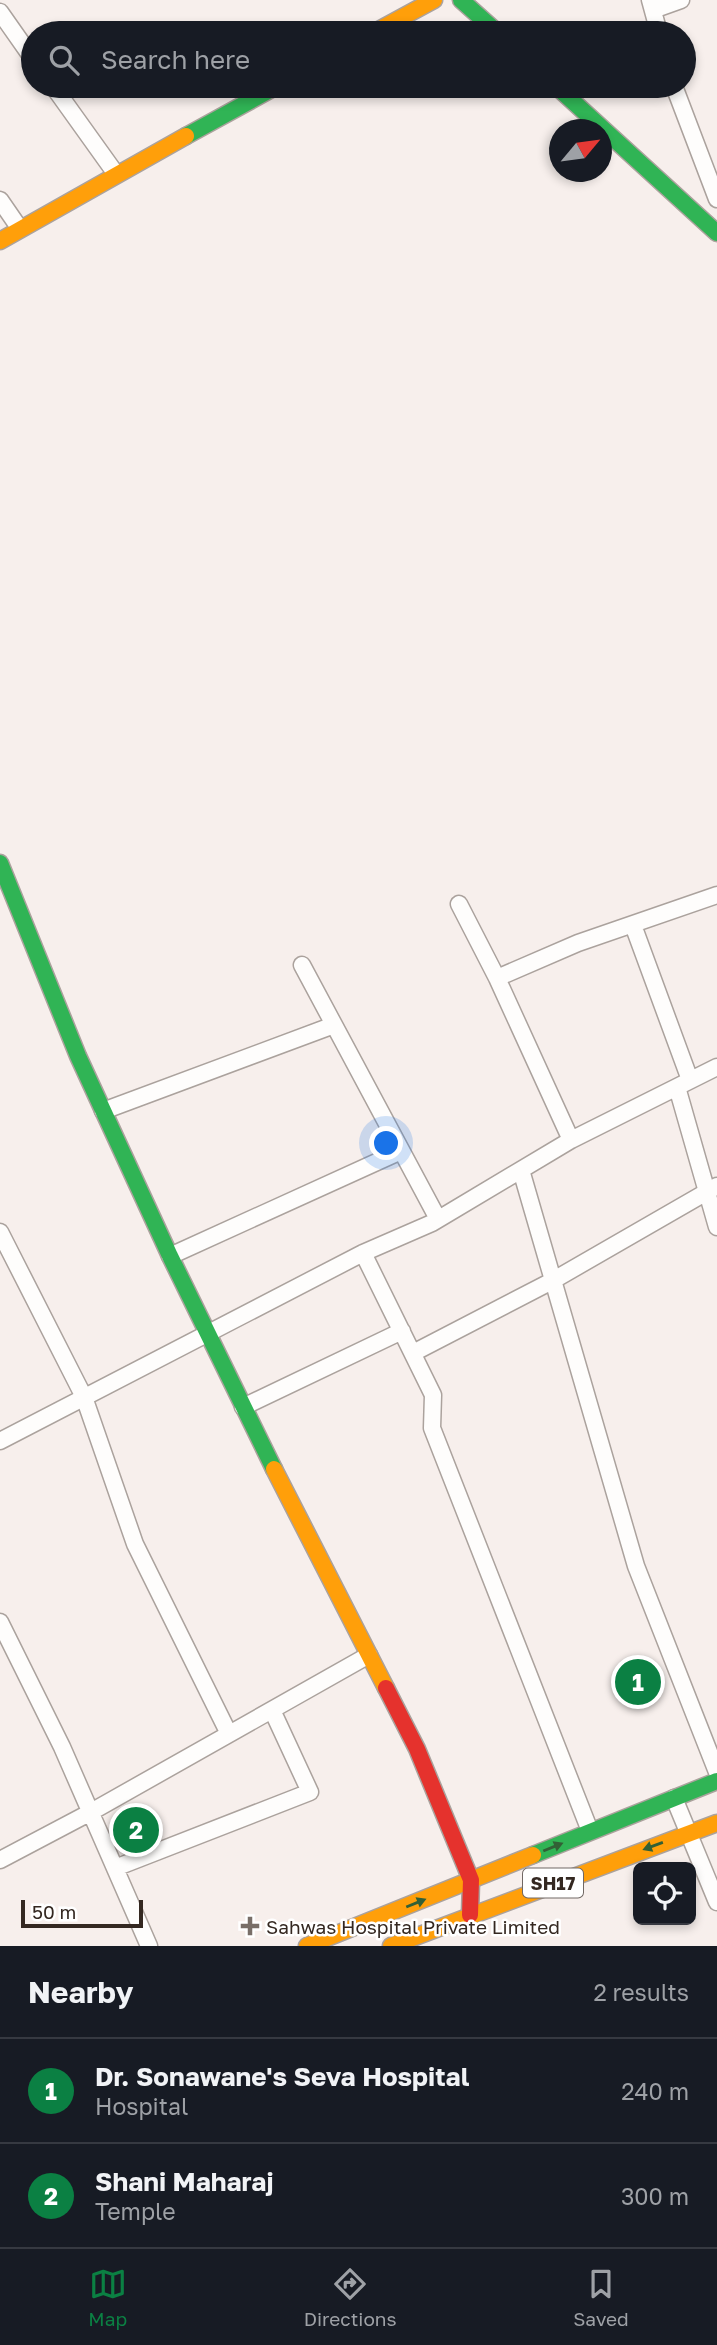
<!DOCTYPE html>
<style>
:root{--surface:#171b24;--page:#242831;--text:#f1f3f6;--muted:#9ea1a6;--line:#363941;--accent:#0b8043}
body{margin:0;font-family:"Golos Text",sans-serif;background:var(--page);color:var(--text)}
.controls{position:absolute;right:21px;bottom:21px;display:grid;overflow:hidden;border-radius:10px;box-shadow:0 4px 10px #0003}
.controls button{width:63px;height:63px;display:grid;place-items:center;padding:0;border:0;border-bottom:2px solid var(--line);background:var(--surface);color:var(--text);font:35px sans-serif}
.compass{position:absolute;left:549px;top:119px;width:63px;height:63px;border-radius:50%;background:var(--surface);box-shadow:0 4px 10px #0003;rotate:61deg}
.scale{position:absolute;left:21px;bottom:18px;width:122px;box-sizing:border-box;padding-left:7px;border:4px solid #342821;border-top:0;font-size:19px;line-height:24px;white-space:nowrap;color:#342821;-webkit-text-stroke:5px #fff;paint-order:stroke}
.you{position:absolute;left:387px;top:1144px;width:24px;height:24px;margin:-18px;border:5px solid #fff;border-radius:50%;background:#1a73e8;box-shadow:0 0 0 10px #1a73e833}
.badge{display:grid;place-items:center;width:46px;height:46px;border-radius:50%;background:var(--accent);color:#fff;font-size:23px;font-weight:700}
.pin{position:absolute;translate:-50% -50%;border:4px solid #fff;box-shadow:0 2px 7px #0006}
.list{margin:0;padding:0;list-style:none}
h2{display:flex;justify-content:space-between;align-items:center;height:91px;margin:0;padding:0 28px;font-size:30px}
h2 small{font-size:23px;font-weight:400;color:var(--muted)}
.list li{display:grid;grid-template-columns:46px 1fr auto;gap:21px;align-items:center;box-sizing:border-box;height:105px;padding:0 28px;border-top:2px solid var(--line)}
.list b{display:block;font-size:26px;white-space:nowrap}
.list p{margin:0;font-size:23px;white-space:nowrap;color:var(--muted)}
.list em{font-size:23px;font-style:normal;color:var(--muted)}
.icon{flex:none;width:38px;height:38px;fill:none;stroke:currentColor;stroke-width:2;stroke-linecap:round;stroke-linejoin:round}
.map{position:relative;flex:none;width:717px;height:1946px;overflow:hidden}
.search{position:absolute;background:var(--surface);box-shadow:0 4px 10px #0003;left:21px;right:21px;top:21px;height:77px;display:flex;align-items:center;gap:18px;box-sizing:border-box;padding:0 24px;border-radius:38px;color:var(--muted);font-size:26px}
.sheet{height:301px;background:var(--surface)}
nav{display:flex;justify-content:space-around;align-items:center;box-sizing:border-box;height:98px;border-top:2px solid var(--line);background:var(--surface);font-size:19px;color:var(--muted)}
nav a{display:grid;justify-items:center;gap:4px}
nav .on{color:var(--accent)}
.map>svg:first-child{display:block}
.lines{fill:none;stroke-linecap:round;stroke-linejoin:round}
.street-casing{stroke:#aba29d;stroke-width:19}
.fast-casing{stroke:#aba29d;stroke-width:19}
.slow-casing{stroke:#aba29d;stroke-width:19}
.jam-casing{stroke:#aba29d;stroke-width:19}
.street{stroke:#fefdfc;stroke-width:16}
.fast{stroke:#30b455;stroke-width:16}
.slow{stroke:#ff9f0a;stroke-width:16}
.jam{stroke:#e5322d;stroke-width:16}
.oneway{fill:#326036}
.poi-dot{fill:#786e68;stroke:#fff;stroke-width:2.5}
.labels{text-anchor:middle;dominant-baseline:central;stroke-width:5;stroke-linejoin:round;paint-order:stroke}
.shield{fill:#fff;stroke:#716864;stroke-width:2}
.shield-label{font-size:18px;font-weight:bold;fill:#342821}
.poi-label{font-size:19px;fill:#342821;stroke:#fff;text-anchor:start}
</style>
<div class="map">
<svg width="717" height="1946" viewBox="0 0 717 1946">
<rect width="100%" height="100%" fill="#f7efec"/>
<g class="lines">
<!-- street casing -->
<g class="street-casing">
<path id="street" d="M 650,0 L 659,33
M 653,10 L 681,0
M 0,12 L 33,59
M 53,86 L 116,174
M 674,86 L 717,199
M 0,200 L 20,229
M 459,904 L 497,978 L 571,1140
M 633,925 L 690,1080
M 302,965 L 438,1219
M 497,978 L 578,943 L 717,895
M 677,1087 L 717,1227
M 103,1111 L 334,1025
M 521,1170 L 636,1566 L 717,1772
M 0,1232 L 84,1397 L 135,1544 L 229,1734
M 363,1253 L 433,1395 L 432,1428 L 590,1831
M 170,1256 L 401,1151
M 413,1353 L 552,1281 L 717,1186
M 243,1407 L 402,1331
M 0,1441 L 363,1253 L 432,1223 L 571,1140 L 717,1067
M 0,1622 L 62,1747 L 149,1946
M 674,1798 L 717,1902
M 0,1860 L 91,1812 L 369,1655
M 115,1868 L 310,1792 L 272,1710"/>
</g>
<!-- fast casing -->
<g class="fast-casing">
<path id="fast" d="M 461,0 L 498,33
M 556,86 L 717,233
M 186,136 L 277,86
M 0,863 L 78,1056 L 170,1256 L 274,1469
M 533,1855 L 717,1781"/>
</g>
<!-- slow casing -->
<g class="slow-casing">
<path id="slow" d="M 373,33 L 434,0
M 0,241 L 186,136
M 274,1469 L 386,1688
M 307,1946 L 533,1855
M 391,1946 L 717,1823"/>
</g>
<!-- jam casing -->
<g class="jam-casing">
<path id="jam" d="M 386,1688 L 417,1749 L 471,1880 L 470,1915"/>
</g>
<!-- street -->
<use href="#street" class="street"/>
<!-- fast -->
<use href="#fast" class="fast"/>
<!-- slow -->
<use href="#slow" class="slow"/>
<!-- jam -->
<use href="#jam" class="jam"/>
</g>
<!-- one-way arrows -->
<defs><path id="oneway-solid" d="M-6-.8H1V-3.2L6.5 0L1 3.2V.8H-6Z" transform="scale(1.75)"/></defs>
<g class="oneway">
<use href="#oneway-solid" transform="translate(653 1846) rotate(160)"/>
<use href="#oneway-solid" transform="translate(553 1847) rotate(-22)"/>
<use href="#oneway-solid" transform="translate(416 1903) rotate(-22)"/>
</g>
<!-- markers -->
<path class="poi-dot" d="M246.5 1915.5h7v7h7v7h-7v7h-7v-7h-7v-7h7z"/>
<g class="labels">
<!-- shield labels -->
<rect class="shield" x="523" y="1868.5" width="60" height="29" rx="5"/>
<g class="shield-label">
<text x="553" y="1883">SH17</text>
</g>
<!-- poi labels -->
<g class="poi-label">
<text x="266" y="1926">Sahwas Hospital Private Limited</text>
</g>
</g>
</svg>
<div class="controls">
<button><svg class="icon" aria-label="locate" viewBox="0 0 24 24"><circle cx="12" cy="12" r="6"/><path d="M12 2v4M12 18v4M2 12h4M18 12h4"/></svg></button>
</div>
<svg class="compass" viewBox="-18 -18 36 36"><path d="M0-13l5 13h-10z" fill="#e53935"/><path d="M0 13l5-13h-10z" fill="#9ea1a6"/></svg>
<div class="scale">50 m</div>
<div class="you"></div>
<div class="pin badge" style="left:638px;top:1682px">1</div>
<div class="pin badge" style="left:136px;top:1830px">2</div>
<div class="search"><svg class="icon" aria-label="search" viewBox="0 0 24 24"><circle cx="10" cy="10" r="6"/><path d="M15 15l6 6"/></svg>Search here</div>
</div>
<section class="sheet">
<h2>Nearby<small>2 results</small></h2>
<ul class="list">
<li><span class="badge">1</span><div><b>Dr. Sonawane's Seva Hospital</b><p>Hospital</p></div><em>240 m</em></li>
<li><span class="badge">2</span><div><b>Shani Maharaj</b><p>Temple</p></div><em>300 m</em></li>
</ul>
</section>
<nav>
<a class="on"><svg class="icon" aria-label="map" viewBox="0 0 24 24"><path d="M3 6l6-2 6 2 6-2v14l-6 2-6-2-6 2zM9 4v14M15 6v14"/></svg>Map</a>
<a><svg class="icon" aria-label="directions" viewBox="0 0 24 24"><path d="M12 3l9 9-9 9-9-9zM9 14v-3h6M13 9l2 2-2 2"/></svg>Directions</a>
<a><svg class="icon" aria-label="saved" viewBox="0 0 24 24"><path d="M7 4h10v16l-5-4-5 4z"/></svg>Saved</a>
</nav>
